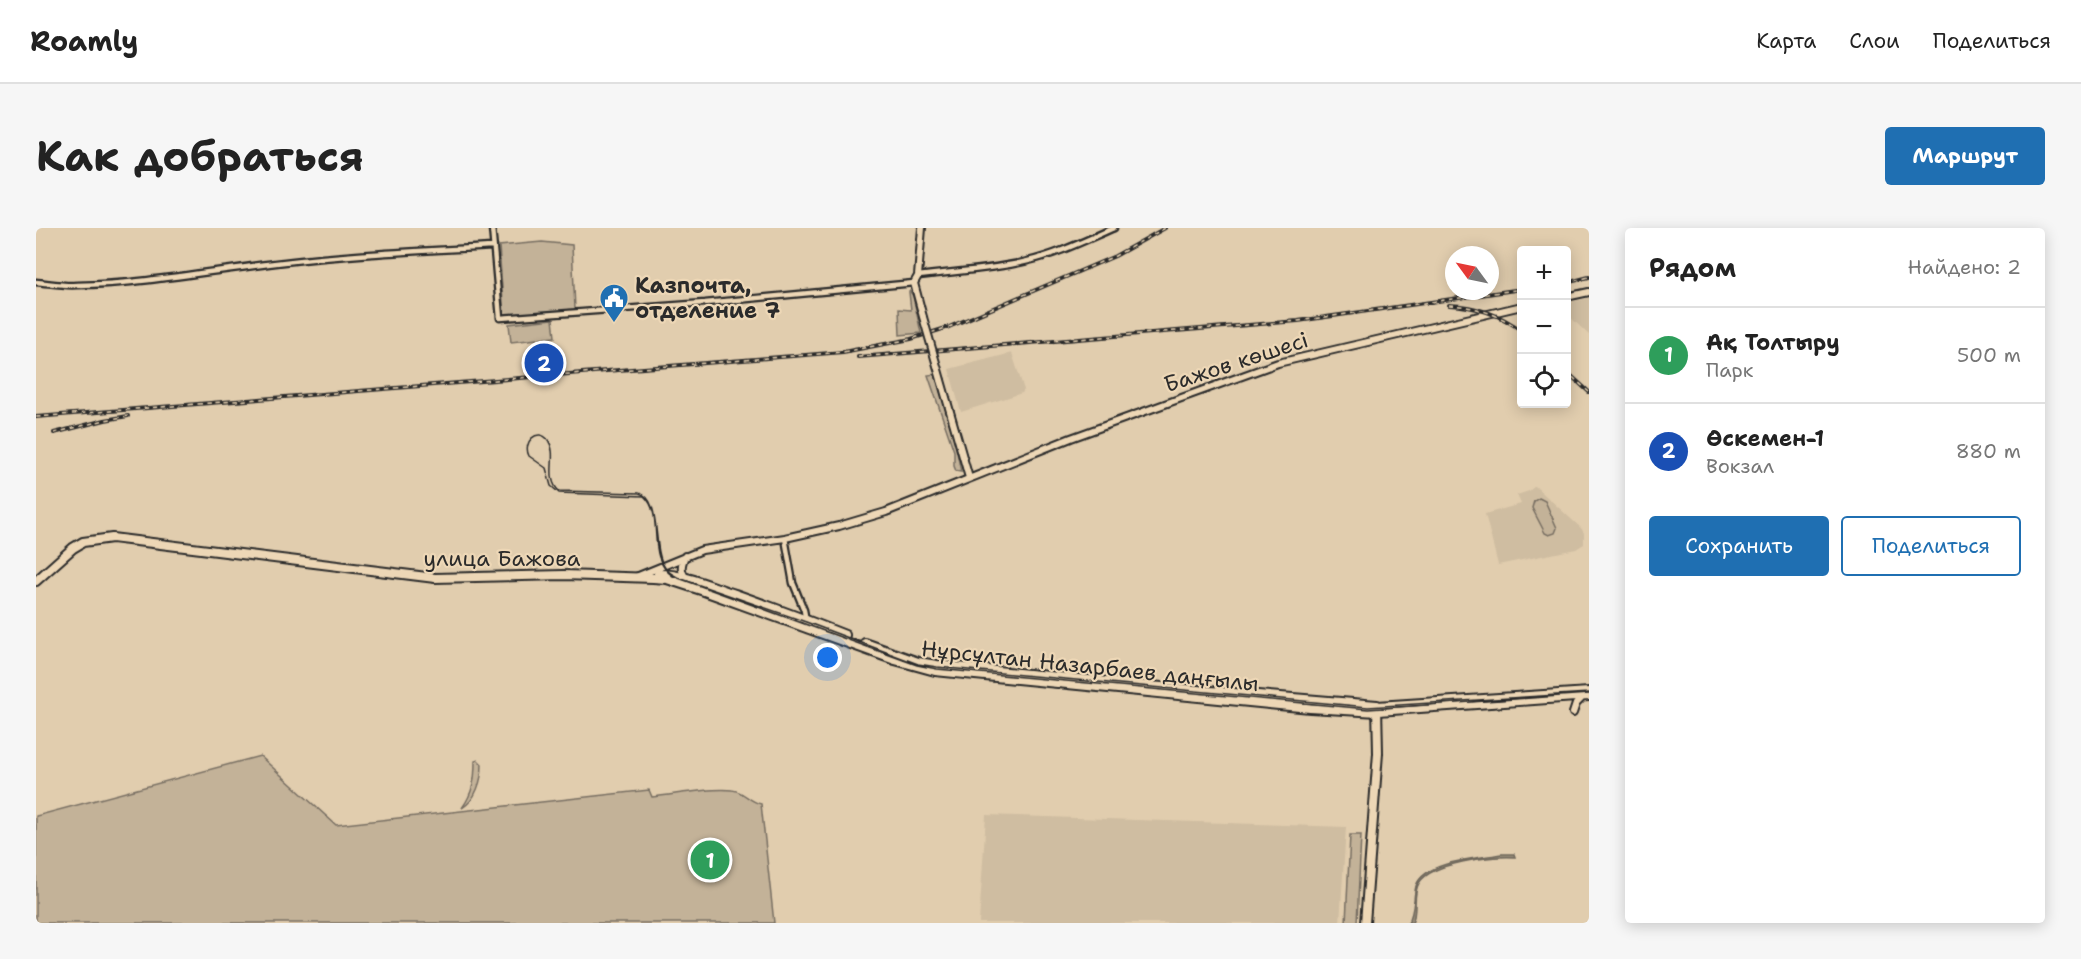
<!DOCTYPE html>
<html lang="ru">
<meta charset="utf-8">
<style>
:root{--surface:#fff;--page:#f6f6f6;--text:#222;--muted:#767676;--line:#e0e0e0;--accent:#1f6fb2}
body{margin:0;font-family:"Shantell Sans",sans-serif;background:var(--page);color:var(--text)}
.controls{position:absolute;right:18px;top:18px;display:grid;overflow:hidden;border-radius:6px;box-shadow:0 3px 15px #0003}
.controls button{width:54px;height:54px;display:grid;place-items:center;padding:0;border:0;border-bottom:2px solid var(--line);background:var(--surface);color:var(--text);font:30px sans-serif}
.compass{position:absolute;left:1409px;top:18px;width:54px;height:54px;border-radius:50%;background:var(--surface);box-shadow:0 3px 15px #0003;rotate:303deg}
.you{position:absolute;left:792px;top:430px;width:21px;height:21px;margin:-15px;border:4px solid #fff;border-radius:50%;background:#1a73e8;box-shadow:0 0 0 9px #1a73e833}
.badge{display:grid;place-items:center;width:39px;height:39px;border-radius:50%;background:var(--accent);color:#fff;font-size:20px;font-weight:700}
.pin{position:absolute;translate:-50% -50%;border:3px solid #fff;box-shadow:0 2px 6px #0006}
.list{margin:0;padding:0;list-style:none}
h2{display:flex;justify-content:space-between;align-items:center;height:78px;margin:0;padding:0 24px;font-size:26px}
h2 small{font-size:20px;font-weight:400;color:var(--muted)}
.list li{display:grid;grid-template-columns:39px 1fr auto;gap:18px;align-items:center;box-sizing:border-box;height:96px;padding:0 24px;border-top:2px solid var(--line)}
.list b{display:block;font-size:22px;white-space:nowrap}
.list p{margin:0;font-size:20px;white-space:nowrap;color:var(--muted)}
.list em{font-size:20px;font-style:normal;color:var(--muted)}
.actions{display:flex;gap:12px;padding:18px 24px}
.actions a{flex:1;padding:14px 0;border:2px solid var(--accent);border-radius:6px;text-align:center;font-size:21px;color:var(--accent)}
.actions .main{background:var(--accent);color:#fff}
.icon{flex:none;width:33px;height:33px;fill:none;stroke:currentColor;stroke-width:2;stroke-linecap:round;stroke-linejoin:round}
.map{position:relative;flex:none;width:1553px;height:695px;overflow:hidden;border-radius:6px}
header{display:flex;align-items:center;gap:36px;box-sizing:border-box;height:84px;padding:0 30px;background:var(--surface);border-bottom:2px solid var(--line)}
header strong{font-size:28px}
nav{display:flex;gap:33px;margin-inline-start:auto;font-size:21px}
.intro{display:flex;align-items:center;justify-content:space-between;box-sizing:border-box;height:144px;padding:0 36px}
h1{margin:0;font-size:42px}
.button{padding:15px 27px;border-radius:6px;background:var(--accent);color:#fff;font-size:21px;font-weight:700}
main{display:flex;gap:36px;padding:0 36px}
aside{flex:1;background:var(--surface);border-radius:6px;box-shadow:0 3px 15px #0003}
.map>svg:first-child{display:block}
.built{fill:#cfbda1}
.green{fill:#c3b298;stroke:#776e62;stroke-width:1.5}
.water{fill:#998d79;stroke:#6d665a;stroke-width:1.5}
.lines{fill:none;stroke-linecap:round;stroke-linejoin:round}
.secondary-casing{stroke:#2b2b2b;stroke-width:9}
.primary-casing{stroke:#2b2b2b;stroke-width:10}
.highway-casing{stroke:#2b2b2b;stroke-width:12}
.secondary{stroke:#edd7b6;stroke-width:4.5}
.primary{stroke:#edd7b6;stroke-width:6}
.highway{stroke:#edd7b6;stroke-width:8}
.tram{stroke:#2b2b2b;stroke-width:1.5}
.rail-casing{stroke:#2b2b2b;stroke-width:4}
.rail{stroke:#edd7b6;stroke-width:1.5;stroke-dasharray:4.5;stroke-linecap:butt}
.primary-bridge-casing{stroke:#2b2b2b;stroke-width:10;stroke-linecap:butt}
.primary-bridge{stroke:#edd7b6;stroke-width:6}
.labels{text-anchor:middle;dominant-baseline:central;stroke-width:4.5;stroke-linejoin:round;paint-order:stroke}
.poi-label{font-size:22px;font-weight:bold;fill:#2b2b2b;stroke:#edd7b6;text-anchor:start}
.street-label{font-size:22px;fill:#2b2b2b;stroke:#edd7b6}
</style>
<header>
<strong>Roamly</strong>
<nav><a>Карта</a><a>Слои</a><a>Поделиться</a></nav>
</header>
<div class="intro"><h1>Как добраться</h1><a class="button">Маршрут</a></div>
<main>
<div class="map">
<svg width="1553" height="695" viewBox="0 0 1553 695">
<rect width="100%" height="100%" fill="#e1cdae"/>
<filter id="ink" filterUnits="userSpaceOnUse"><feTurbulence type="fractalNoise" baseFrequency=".0167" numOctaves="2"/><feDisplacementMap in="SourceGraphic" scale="12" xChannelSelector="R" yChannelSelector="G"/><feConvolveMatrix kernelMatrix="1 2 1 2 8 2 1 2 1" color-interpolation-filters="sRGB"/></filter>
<g filter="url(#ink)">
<!-- built -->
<path class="built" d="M 1553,70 L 1553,107 L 1531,86 L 1530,75 Z
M 976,125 L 988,162 L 986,165 L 925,184 L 913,141 Z
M 1499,258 L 1545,300 L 1548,305 L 1548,316 L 1540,321 L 1462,337 L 1449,286 L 1485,276 L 1481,267 L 1493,263 Z
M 950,587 L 1310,599 L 1304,695 L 943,695 Z"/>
<!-- green -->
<path class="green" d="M 506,14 L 536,17 L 539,81 L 468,88 L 463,18 Z
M 874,63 L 877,68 L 885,105 L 864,107 L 863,81 L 875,82 L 873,64 Z
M 517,91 L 519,109 L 475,114 L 473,96 Z
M 899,146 L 918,210 L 925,244 L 920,243 L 918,238 L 918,223 L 892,147 Z
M 1503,270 L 1509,273 L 1521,300 L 1519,305 L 1513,307 L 1509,305 L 1496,280 L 1498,273 Z
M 224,528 L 300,597 L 613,562 L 616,569 C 639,567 674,559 696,562 C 708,563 713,574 725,576 L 738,695 L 0,695 L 0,588 Z
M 442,532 L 446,536 C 446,552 440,572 426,580 C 437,565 439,551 439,533 Z
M 1314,607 L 1325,607 L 1321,695 L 1310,695 Z"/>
<!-- water -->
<path class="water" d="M 1466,626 L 1478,626 L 1479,629 C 1456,628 1396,634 1383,655 C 1376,666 1382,684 1376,695 L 1372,695 C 1379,684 1377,670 1380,658 C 1388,633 1444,630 1466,626 Z"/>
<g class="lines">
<!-- secondary casing -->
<g class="secondary-casing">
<path id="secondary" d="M 456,0 L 464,90 L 669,75 L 878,55
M 882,48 C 919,43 956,42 992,33 C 1022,26 1050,12 1078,0
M 0,54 C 13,55 27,58 41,57 C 107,56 174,43 240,35 C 312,26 385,23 457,19
M 749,310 L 757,355 L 768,382 L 770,393"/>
</g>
<!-- primary casing -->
<g class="primary-casing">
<path id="primary" d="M 886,0 L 882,48 L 878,55 L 887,89
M 1530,69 L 1553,64
M 905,152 L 933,250
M 649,328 C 645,337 644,342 650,350
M 600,349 L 666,322 L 749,310 L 803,298 L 850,284 L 1035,210 L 1242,135 L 1486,78
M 1341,477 L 1553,463
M 1342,484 L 1553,469
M 1537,485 L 1540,476 L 1547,469"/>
</g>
<!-- highway casing -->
<g class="highway-casing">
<path id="highway" d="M 622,346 C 649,346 674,358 699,366 C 736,379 773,393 809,407
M 0,353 L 37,320 L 47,314 L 76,310 L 399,350 L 528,347 L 617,350 L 631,351 L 668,363 L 859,432 L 899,443 L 1274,480 L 1342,484
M 829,415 L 882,434 L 901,437 L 1114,458 L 1341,477 L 1342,525 L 1329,695"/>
</g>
<!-- secondary -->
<use href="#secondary" class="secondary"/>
<!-- primary -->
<use href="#primary" class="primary"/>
<!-- highway -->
<use href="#highway" class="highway"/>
<!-- tram -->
<path class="tram" d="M 1553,465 L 1332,479 L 901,439 L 882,436 L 770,394 L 643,350 C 638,347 631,344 628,338 C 616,320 626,270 603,265 L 523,263 C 508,249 523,227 512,212 C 502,199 486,214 493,228 L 510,240 L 515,258 L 523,265 L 608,268 C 630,288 608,329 637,348 L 881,437 L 901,441 L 1332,481 L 1553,466"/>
<!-- rail casing -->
<g class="rail-casing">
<path id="rail" d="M 1530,55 L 1553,49
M 1413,77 C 1439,78 1465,87 1486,103
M 822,129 L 1262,93 L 1486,61
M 1530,143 L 1553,164
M 0,189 L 807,124 L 875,111 L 913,99 L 1079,28 L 1129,0
M 18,205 L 69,192 L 92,188"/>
</g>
<!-- rail -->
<use href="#rail" class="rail"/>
<!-- primary-bridge casing -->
<g class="primary-bridge-casing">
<path id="primary-bridge" d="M 887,89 L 905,152"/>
</g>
<!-- primary-bridge -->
<use href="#primary-bridge" class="primary-bridge"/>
</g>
</g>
<!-- icons -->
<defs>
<g id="civic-pin" transform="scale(1.5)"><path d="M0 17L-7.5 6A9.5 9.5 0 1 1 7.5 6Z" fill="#1f6fb2" stroke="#edd7b6"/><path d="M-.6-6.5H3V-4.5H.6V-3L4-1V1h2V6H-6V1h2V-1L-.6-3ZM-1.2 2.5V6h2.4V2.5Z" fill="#fff"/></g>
</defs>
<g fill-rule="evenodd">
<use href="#civic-pin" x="578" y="70"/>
</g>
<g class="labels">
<!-- poi labels -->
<g class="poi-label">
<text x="599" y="57">Казпочта,<tspan x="599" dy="25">отделение 7</tspan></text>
</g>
<!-- street labels -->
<g class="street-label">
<text transform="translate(1200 134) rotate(-18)">Бажов көшесі</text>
<text x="466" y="330">улица Бажова</text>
<text transform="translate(1054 438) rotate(6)">Нұрсұлтан Назарбаев даңғылы</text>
</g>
</g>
</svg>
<div class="controls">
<button>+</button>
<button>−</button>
<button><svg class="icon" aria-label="locate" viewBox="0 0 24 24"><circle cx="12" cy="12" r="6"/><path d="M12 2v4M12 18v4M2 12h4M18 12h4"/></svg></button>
</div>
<svg class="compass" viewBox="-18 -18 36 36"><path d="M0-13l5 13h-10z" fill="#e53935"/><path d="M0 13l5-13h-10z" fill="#767676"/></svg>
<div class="you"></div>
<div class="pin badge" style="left:674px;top:632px;background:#2e9e5b">1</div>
<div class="pin badge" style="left:508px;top:135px;background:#1a4fb4">2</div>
</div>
<aside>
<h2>Рядом<small>Найдено: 2</small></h2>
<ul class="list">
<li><span class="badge" style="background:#2e9e5b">1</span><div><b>Ақ Толтыру</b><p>Парк</p></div><em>500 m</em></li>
<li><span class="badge" style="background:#1a4fb4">2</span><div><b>Өскемен-1</b><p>Вокзал</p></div><em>880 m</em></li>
</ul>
<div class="actions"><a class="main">Сохранить</a><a>Поделиться</a></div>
</aside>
</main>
